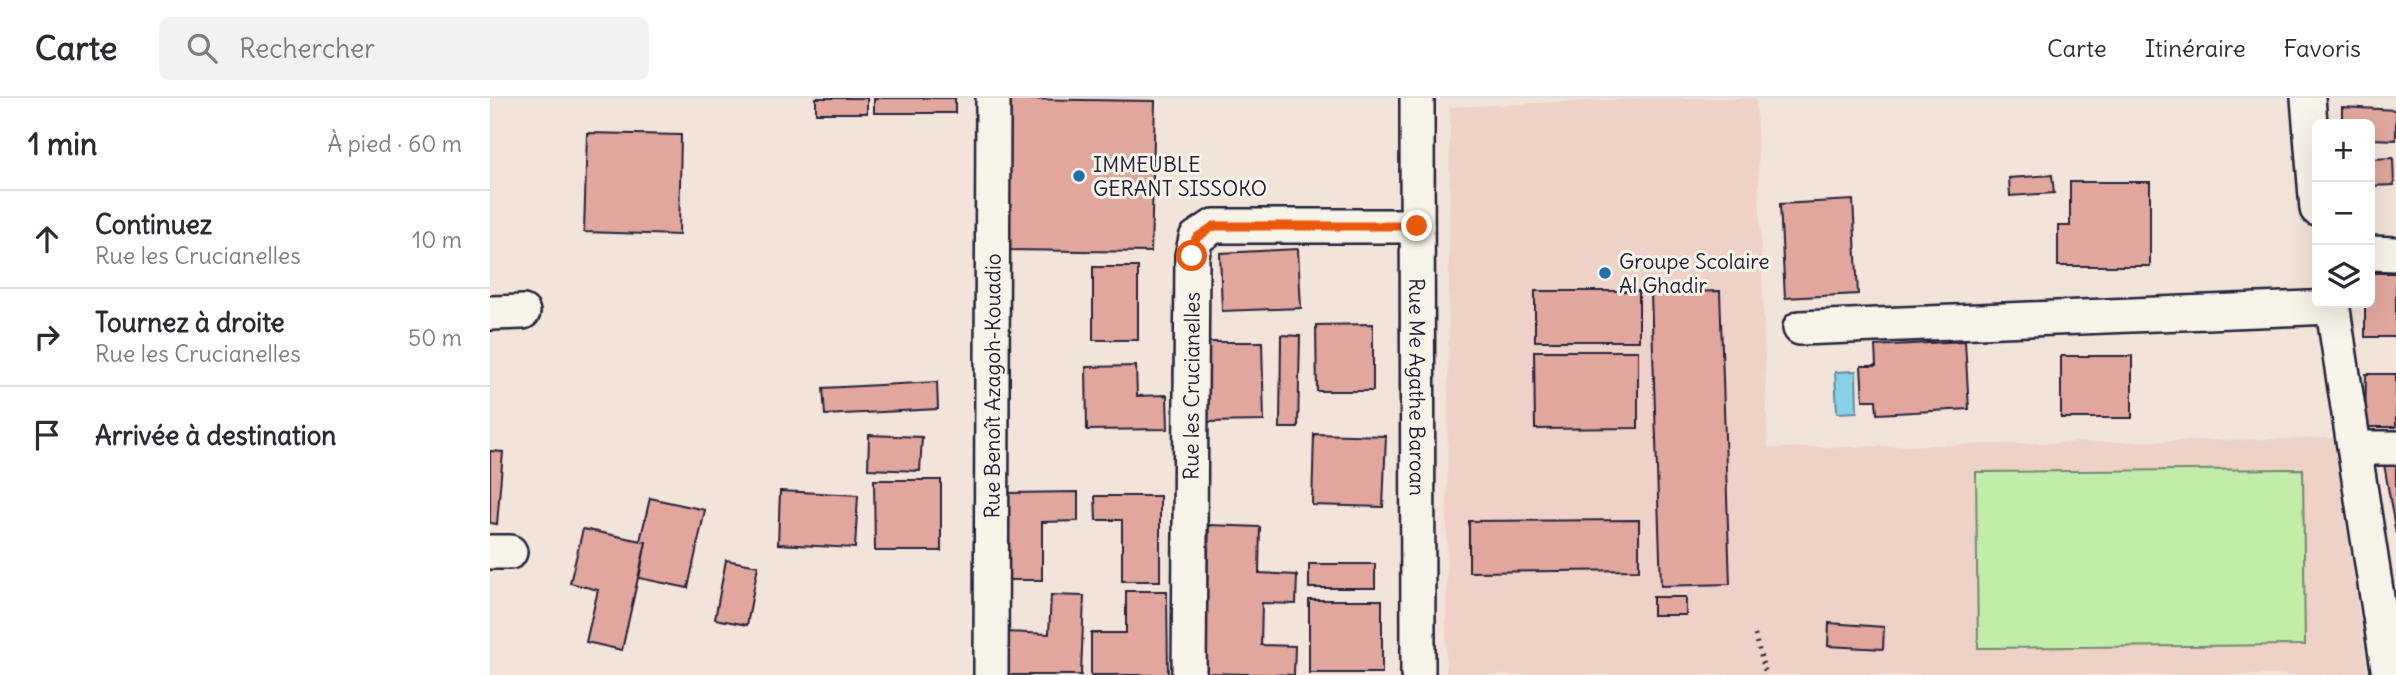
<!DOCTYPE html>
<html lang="fr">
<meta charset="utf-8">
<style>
:root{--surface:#fff;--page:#f2f2f3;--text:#2b2b33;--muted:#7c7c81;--line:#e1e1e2}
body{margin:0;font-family:Delius,sans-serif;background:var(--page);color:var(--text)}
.controls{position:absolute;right:21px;top:21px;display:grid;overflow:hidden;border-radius:10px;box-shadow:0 7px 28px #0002}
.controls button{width:63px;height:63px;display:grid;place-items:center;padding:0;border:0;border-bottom:2px solid var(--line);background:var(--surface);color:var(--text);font:35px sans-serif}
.stop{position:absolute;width:21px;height:21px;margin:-16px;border:5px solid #ea580c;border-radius:50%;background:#fff}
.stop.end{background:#ea580c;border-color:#fff;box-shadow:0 2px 7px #0008}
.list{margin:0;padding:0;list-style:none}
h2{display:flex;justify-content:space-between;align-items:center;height:91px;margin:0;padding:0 28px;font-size:30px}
h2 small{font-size:23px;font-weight:400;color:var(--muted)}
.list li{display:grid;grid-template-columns:46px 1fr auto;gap:21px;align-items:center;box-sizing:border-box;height:98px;padding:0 28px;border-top:2px solid var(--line)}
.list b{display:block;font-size:26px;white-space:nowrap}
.list p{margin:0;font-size:23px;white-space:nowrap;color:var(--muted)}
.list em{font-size:23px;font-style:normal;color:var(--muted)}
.icon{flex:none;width:38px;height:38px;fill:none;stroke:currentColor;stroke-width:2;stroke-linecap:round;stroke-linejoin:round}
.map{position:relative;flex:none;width:1906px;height:577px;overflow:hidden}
header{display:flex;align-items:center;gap:42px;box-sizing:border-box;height:98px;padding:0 35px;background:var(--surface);border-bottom:2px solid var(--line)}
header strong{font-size:33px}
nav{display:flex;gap:38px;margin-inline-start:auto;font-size:24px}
.search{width:490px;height:63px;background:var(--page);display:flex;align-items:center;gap:18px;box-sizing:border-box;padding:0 24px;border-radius:10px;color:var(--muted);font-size:26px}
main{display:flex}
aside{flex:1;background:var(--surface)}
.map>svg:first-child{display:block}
.built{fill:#eed2c7}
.green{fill:#c2eda9;stroke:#728872;stroke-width:2}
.water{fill:#87d1e8;stroke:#5f8ba3;stroke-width:2}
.building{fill:#e1a79c;stroke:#22223b;stroke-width:2}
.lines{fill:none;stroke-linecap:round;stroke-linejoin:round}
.minor-casing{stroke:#22223b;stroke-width:38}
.path{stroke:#22223b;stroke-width:4.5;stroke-dasharray:2 5;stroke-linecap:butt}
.minor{stroke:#f7f3e8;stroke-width:33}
.route{stroke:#ea580c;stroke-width:9}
.poi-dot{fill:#1f6fb2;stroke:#f7f3e8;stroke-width:2.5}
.labels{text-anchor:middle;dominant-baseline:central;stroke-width:6;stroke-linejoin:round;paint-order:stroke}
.poi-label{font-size:21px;fill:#22223b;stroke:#f7f3e8;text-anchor:start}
.street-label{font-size:21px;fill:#22223b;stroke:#f7f3e8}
</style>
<header>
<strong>Carte</strong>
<div class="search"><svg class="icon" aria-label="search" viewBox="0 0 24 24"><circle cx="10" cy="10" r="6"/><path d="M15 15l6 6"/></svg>Rechercher</div>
<nav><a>Carte</a><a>Itinéraire</a><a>Favoris</a></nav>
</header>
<main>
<aside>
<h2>1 min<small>À pied · 60 m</small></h2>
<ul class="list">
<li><svg class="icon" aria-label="ahead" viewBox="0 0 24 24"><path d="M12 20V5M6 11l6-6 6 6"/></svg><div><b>Continuez</b><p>Rue les Crucianelles</p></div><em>10 m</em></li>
<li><svg class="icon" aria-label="right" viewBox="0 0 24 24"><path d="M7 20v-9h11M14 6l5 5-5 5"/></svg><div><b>Tournez à droite</b><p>Rue les Crucianelles</p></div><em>50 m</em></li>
<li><svg class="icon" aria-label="arrive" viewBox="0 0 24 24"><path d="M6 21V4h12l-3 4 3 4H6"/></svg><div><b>Arrivée à destination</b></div></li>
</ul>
</aside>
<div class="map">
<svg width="1906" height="577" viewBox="0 0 1906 577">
<rect width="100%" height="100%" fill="#f3e4d9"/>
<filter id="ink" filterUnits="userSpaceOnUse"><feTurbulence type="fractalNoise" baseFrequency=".0143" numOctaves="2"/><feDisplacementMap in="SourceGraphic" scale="14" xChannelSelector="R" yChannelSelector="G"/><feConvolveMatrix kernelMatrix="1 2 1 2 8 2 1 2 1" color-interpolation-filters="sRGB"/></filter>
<g filter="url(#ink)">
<!-- built -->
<path class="built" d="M 1160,0 L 1266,0 L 1278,350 L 1843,340 L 1878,577 L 956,577 L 960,9 Z"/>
<!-- green -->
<path class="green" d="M 1813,371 L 1815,547 L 1488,550 L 1486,374 Z"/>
<!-- water -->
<path class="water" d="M 1366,273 L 1367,314 L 1347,315 L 1345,274 Z"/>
<!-- building -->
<path class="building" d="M 326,0 L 377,0 L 377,15 L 326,15 Z
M 384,0 L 465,0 L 465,15 L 384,15 Z
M 515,1 L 665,3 L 661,154 L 516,152 Z
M 1852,9 L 1906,12 L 1906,42 L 1880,41 L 1880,26 L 1852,26 Z
M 97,35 L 191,37 L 189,137 L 94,134 Z
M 1903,60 L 1904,87 L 1880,88 L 1880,61 Z
M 1562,77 L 1564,95 L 1520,98 L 1519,80 Z
M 1580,84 L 1660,84 L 1660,168 L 1568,168 L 1568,128 L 1580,128 Z
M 1363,102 L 1368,196 L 1295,200 L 1290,106 Z
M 808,151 L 811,210 L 732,213 L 730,155 Z
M 603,169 L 648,169 L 648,242 L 603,242 Z
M 1880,175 L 1906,175 L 1906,239 L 1875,239 L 1875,205 L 1880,205 Z
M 1045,193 L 1149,193 L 1149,243 L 1045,243 Z
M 1230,193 L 1240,486 L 1171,488 L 1161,195 Z
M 883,226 L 883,293 L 827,293 L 826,227 Z
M 791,237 L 810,238 L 808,330 L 790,330 Z
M 1475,243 L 1479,311 L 1387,316 L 1386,302 L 1373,302 L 1371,268 L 1386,268 L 1385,248 Z
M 714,244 L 772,244 L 774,323 L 716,324 Z
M 1044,253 L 1148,253 L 1148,330 L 1045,331 Z
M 1571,258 L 1642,258 L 1642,320 L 1571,320 Z
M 646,268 L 647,298 L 677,297 L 678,331 L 597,332 L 596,269 Z
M 1876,276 L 1906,276 L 1906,329 L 1875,329 Z
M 447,284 L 448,311 L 335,317 L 333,290 Z
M 824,336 L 896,338 L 893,409 L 822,407 Z
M 379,337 L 432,339 L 430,373 L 378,371 Z
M 0,353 L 13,354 L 7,426 L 0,425 Z
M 1893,360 L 1906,360 L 1906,436 Z
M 384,382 L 451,382 L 451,453 L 385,453 Z
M 290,393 L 368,397 L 365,450 L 288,446 Z
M 588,394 L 588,423 L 552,424 L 552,482 L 518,482 L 517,395 Z
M 605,398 L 670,398 L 670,483 L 632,483 L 632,422 L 606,422 Z
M 160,400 L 215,412 L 198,490 L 149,480 L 156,444 L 150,443 Z
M 1149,422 L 1149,472 L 979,474 L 979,423 Z
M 719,427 L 770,429 L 769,475 L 807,477 L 806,506 L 772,505 L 771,547 L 805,548 L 804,577 L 714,575 Z
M 93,431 L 156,444 L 132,552 L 96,544 L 108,492 L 80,485 Z
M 236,462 L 268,468 L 257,527 L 225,521 Z
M 819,466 L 885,466 L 885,490 L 819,490 Z
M 636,493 L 677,493 L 678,577 L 601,577 L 601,535 L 636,535 Z
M 561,497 L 594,498 L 591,577 L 514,577 L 516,534 L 559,536 Z
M 1163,499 L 1196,499 L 1196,517 L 1163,517 Z
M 819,502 L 892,502 L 892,575 L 819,575 Z
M 1339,525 L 1394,529 L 1393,551 L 1338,548 Z"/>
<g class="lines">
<!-- minor casing -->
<g class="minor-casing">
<g id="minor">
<path id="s1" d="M 927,0 L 928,577"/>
<path d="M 1818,0 L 1827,111"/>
<path d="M 1880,155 L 1906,156"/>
<path d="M 1842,205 L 1899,577"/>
<path d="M 0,215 L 33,214"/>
<path d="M 1310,230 L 1843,209"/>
<path d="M 1865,350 L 1906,350"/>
<path d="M 0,454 L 20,454"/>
<path id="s2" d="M 501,577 L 503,0"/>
<path id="s3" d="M 699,577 L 702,158 L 706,140 L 724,128 L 927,128"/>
</g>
</g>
<!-- path -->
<path class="path" d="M 1265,537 L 1276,577"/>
<!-- minor -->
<use href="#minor" class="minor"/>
</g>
</g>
<g class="lines" filter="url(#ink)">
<!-- route -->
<path class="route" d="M 702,158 L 706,140 L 724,128 L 927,128"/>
</g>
<!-- markers -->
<g class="poi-dot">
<circle cx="589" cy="78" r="7"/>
<circle cx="1115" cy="175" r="7"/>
</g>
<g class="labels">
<!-- poi labels -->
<g class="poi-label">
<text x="603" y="66">IMMEUBLE<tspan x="603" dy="24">GERANT SISSOKO</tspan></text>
<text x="1129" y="163">Groupe Scolaire<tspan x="1129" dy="24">Al Ghadir</tspan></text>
</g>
<!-- street labels -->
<g class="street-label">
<text stroke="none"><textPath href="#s2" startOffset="289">Rue Benoît Azagoh-Kouadio</textPath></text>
<text stroke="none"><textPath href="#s3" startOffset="289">Rue les Crucianelles</textPath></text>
<text stroke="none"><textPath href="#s1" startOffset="289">Rue Me Agathe Baroan</textPath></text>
</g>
</g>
</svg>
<div class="controls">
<button>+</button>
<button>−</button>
<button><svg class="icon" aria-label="layers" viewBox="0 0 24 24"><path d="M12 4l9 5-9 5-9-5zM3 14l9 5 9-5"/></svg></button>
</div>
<div class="stop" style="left:702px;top:158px"></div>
<div class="stop end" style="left:927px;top:128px"></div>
</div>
</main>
